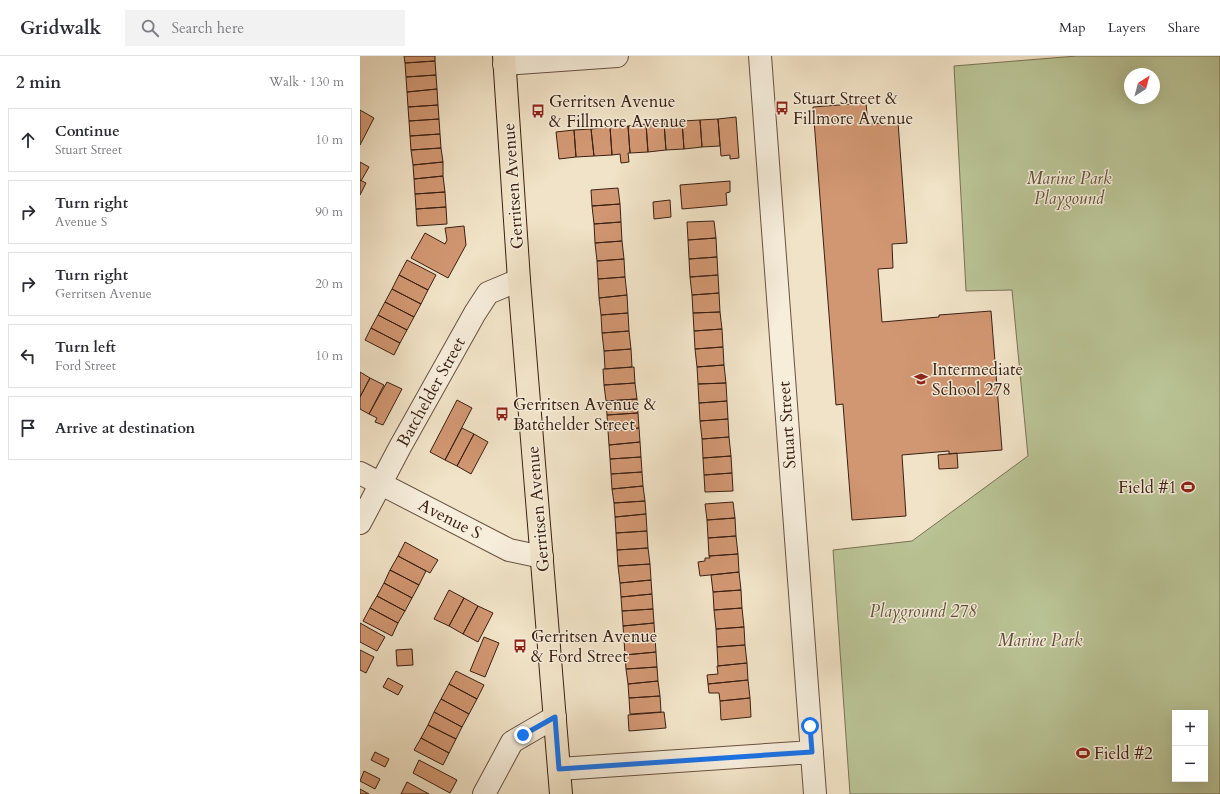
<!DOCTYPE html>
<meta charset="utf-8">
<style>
:root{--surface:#fff;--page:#f2f2f3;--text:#2b2b33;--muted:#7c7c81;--line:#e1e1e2}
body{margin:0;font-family:Cardo,serif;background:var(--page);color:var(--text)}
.controls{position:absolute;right:12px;bottom:12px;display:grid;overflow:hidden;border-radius:0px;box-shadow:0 4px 16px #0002}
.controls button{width:36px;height:36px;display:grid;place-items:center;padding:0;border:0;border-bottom:1px solid var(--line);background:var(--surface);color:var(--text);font:20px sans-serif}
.compass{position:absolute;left:764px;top:12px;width:36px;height:36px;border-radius:50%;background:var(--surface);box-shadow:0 4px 16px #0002;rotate:36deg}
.stop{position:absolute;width:12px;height:12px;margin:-9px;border:3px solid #1a73e8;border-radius:50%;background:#fff}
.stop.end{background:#1a73e8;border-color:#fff;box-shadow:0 1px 4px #0008}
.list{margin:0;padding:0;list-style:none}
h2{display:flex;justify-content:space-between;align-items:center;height:52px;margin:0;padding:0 16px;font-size:17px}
h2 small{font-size:13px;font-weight:400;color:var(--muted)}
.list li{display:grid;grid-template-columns:26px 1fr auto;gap:12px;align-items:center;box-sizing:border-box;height:64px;margin:0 8px 8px;padding:0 8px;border:1px solid var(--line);border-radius:0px}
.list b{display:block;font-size:15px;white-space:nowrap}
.list p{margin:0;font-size:13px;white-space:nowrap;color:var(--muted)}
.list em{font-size:13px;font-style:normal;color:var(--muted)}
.icon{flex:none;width:22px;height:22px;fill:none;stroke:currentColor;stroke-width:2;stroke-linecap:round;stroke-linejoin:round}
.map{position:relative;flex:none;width:860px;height:738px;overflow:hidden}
header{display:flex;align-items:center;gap:24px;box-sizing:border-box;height:56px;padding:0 20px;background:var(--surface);border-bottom:1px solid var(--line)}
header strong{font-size:19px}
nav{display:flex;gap:22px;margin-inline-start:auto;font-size:14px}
.search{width:280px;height:36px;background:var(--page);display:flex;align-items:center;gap:10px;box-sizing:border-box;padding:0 14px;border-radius:0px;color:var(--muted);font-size:15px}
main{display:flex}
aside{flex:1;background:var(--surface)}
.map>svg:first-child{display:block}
.green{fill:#bac496;stroke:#7a7254;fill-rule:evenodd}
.building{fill:#d19772;stroke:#3a2013}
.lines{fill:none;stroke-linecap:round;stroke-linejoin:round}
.minor-casing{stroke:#685140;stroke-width:24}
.major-casing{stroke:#3a2013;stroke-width:24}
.minor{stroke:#f6eddb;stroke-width:22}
.major{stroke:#f1e3c7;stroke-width:22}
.route{stroke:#1a73e8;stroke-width:5}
.labels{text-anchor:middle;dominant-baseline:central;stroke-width:3;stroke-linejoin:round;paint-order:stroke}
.poi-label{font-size:17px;fill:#3a2013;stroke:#f6eddb;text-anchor:start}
.park-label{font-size:17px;font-style:italic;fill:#60513a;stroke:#f6eddb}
.street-label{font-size:17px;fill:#3a2013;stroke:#f6eddb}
</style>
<header>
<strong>Gridwalk</strong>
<div class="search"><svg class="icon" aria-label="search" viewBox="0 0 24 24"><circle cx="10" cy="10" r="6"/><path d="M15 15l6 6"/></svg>Search here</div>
<nav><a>Map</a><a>Layers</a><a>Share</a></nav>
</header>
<main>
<aside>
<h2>2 min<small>Walk · 130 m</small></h2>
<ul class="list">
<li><svg class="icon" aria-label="ahead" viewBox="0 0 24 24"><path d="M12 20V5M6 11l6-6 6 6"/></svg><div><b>Continue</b><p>Stuart Street</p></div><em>10 m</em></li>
<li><svg class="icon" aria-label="right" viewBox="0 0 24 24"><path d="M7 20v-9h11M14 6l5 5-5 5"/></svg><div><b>Turn right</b><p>Avenue S</p></div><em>90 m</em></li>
<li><svg class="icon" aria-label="right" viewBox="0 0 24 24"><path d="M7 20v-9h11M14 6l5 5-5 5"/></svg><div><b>Turn right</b><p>Gerritsen Avenue</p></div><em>20 m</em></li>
<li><svg class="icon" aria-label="left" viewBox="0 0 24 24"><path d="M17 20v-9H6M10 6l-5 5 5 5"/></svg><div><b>Turn left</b><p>Ford Street</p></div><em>10 m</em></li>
<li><svg class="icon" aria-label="arrive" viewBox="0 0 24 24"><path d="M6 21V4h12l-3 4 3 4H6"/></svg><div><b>Arrive at destination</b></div></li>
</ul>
</aside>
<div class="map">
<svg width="860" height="738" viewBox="0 0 860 738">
<rect width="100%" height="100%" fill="#f1e3c7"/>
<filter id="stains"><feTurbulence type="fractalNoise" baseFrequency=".005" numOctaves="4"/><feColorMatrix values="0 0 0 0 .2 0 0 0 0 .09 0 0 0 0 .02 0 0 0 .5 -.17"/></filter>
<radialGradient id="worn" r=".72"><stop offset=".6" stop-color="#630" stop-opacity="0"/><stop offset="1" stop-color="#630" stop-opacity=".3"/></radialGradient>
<!-- green -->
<path class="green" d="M 717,0 L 860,0 L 860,738 L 490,738 L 473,494 L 552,485 L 668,400 L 652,234 L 606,235 L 594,10 ZM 770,18 L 794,18 L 794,42 L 770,42 ZM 815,657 L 845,657 L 845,723 L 815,723 Z"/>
<!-- building -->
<path class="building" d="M 44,0 L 75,0 L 75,5 L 45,7 Z
M 75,5 L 76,19 L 46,21 L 45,7 Z
M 76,19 L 77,33 L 47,36 L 46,21 Z
M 77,33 L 78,49 L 48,51 L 47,36 Z
M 506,47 L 508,68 L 538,66 L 547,187 L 532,188 L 533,212 L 518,213 L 522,266 L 579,261 L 579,259 L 631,255 L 642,394 L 589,398 L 589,395 L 542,399 L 546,460 L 492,464 L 483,348 L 476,349 L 453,51 Z
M 78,49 L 79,63 L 49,65 L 48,51 Z
M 0,54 L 14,62 L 0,89 Z
M 376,61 L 379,102 L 370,103 L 370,99 L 361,100 L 358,63 Z
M 79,63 L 80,78 L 50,80 L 49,65 Z
M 358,63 L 360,90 L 342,91 L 340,64 Z
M 340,64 L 342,91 L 324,93 L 322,65 Z
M 322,65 L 324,93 L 306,94 L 304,67 Z
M 304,67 L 306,94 L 288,96 L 286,68 Z
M 286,68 L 288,96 L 270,97 L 268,70 Z
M 268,70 L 270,97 L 268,97 L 269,106 L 261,107 L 260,98 L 252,99 L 250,71 Z
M 250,71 L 252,99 L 234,100 L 231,73 Z
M 231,73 L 234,100 L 216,101 L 214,74 Z
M 214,74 L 216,101 L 199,103 L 196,76 Z
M 80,78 L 81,92 L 51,94 L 50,80 Z
M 81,92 L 83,106 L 53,109 L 51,94 Z
M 0,106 L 9,111 L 1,125 L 0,124 Z
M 83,106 L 83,120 L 54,123 L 53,109 Z
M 83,120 L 85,136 L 55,138 L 54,123 Z
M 0,124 L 6,127 L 0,139 Z
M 370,125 L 370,136 L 366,137 L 367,149 L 322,153 L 320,129 Z
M 258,132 L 260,148 L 232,150 L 231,134 Z
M 85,136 L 86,151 L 56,153 L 55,138 Z
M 310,144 L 311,161 L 294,163 L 293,146 Z
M 260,148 L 261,166 L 234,168 L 232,150 Z
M 86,151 L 87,168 L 57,170 L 56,153 Z
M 354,165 L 356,182 L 328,184 L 327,166 Z
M 261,166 L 262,185 L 235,187 L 234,168 Z
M 104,170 L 106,189 L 88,222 L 51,202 L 65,177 L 85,188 L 87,184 L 85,172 Z
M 356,182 L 357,201 L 329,203 L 328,184 Z
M 262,185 L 264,203 L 237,205 L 235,187 Z
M 357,201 L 358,219 L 330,221 L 329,203 Z
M 264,203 L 265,221 L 238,223 L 237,205 Z
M 47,204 L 76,219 L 68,234 L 39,219 Z
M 39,219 L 68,234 L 61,248 L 32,233 Z
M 358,219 L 359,237 L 332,239 L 330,221 Z
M 265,221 L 267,239 L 239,242 L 238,223 Z
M 32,233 L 61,248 L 54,261 L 25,246 Z
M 359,237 L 360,256 L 333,257 L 332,239 Z
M 267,239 L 268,257 L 241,259 L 239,242 Z
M 25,246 L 54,261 L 47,274 L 18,259 Z
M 360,256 L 362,273 L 334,275 L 333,257 Z
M 268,257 L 269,275 L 242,277 L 241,259 Z
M 18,259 L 47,274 L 40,287 L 11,272 Z
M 11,272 L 40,287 L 34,299 L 5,284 Z
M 362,273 L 363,291 L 335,293 L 334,275 Z
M 269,275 L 271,293 L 244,295 L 242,277 Z
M 363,291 L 364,309 L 337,311 L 335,293 Z
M 271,293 L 272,311 L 245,313 L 244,295 Z
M 364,309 L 366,327 L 338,328 L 337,311 Z
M 274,311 L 275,327 L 244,329 L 243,313 Z
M 0,316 L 10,322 L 0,341 Z
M 10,322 L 24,329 L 9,358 L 0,353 L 0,341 Z
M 27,326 L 42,333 L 23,369 L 15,366 L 17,362 L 9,358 Z
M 275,327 L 277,343 L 246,345 L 244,329 Z
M 366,327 L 367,345 L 339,347 L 338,328 Z
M 277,343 L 278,357 L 247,359 L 246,345 Z
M 97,344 L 112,352 L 85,404 L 70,396 Z
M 367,345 L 368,363 L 340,365 L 339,347 Z
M 278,357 L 279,372 L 248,375 L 247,359 Z
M 368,363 L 369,381 L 342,383 L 340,365 Z
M 102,372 L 114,378 L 97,410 L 85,404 Z
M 279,372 L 280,386 L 249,389 L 248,375 Z
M 114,378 L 128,386 L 111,418 L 97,410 Z
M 369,381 L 371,400 L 343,402 L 342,383 Z
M 280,386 L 281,401 L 250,403 L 249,389 Z
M 597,397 L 598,412 L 579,413 L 578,399 Z
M 371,400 L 372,417 L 344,419 L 343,402 Z
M 281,401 L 282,416 L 251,418 L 250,403 Z
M 282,416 L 283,430 L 252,433 L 251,418 Z
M 372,417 L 373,435 L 345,436 L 344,419 Z
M 283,430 L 285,445 L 254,447 L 252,433 Z
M 285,445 L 286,458 L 255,461 L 254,447 Z
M 373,446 L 375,462 L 347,464 L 345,448 Z
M 286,458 L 287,475 L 256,477 L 255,461 Z
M 375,462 L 376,480 L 348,482 L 347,464 Z
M 287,475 L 288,492 L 257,494 L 256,477 Z
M 376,480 L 378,498 L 349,500 L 348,482 Z
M 45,486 L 78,504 L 70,517 L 38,500 Z
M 288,492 L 290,508 L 258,510 L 257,494 Z
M 378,498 L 379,516 L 340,520 L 338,506 L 345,505 L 345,502 L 350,502 L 349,500 Z
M 38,500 L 66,515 L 59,529 L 30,514 Z
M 290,508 L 291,524 L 260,527 L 258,510 Z
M 30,514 L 59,529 L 52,542 L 24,527 Z
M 379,516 L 381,534 L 353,536 L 351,519 Z
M 291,524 L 292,538 L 261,541 L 260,527 Z
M 24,527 L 52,542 L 45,555 L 17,540 Z
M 89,534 L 104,542 L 89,570 L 74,563 Z
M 381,534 L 382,552 L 354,554 L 353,536 Z
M 292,538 L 293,553 L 262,555 L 261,541 Z
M 17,540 L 45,555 L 38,567 L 10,552 Z
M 104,542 L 118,550 L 103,578 L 89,570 Z
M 118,550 L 133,557 L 118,586 L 103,578 Z
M 10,552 L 38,567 L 32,580 L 3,565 Z
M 382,552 L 384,571 L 356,573 L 354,554 Z
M 293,553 L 294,567 L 263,570 L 262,555 Z
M 0,567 L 25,581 L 17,595 L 0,586 Z
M 294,567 L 295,582 L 264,584 L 263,570 Z
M 384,571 L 385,589 L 357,591 L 356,573 Z
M 124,581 L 139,587 L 125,621 L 110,615 Z
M 295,582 L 296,596 L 265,599 L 264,584 Z
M 385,589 L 387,607 L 358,610 L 357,591 Z
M 52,593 L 53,609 L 37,610 L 36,594 Z
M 0,594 L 14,601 L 6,617 L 0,614 Z
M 296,596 L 297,611 L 266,613 L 265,599 Z
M 387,607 L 388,624 L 348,628 L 347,619 L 358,618 L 357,610 Z
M 297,611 L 298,625 L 268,628 L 266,613 Z
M 96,615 L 124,629 L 117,643 L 89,628 Z
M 28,622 L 43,630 L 38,639 L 23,631 Z
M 388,624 L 390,642 L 360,645 L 359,637 L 349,637 L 348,628 Z
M 298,625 L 300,640 L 269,642 L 268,628 Z
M 89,628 L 117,643 L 109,658 L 81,643 Z
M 300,640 L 301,656 L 270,658 L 269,642 Z
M 390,642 L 391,661 L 361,664 L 360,645 Z
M 81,643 L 109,658 L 102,671 L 74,656 Z
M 74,656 L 102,671 L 96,683 L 68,669 Z
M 304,656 L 306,672 L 269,675 L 268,659 Z
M 68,669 L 96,683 L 89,697 L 61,682 Z
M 61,682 L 89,697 L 83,709 L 54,694 Z
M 15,696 L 29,703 L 25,711 L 11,704 Z
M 59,704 L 97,724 L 90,737 L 53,717 Z
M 4,715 L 20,723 L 15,733 L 0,725 Z
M 47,726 L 69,738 L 41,738 Z
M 0,733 L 9,738 L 0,738 Z"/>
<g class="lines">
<!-- minor casing -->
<g class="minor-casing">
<path id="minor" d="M 400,0 L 455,738
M 144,8 L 257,0
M 0,417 L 149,494 L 182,501
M 0,467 L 40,391 L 115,257 L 128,237 L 159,224
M 199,713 L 452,696
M 124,738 L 152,686 L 195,661"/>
</g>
<!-- major casing -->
<g class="major-casing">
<path id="major" d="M 144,0 L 159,224 L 201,738"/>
</g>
<!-- minor -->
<use href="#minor" class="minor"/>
<!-- major -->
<use href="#major" class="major"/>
</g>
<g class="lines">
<!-- route -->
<path class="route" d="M 163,679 L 195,661 L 199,713 L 452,696 L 450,670"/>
</g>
<!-- icons -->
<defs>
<g id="bus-bare" transform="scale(1.08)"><path d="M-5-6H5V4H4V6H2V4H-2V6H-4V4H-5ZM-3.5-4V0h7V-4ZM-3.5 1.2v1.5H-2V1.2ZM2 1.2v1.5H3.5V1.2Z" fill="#8f2418" stroke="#f6eddb" stroke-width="2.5" paint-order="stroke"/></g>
<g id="school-bare" transform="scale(1.08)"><path d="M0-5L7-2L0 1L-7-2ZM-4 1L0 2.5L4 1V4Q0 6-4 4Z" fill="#8f2418" stroke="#f6eddb" stroke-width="2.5" paint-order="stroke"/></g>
<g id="stadium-bare" transform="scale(1.08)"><path d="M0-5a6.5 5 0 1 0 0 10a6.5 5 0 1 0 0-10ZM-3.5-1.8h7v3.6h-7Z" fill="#8f2418" stroke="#f6eddb" stroke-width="2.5" paint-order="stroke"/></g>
</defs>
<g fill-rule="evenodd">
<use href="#bus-bare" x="422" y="52"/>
<use href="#bus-bare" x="178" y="55"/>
<use href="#school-bare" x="561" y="323"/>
<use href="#bus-bare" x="142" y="358"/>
<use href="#stadium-bare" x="828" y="431"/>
<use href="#bus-bare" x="160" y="590"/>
<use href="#stadium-bare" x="723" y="697"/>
</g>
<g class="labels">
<!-- poi labels -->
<g class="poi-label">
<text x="433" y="42">Stuart Street &amp;<tspan x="433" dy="20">Fillmore Avenue</tspan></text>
<text x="189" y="45">Gerritsen Avenue<tspan x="189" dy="20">&amp; Fillmore Avenue</tspan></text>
<text x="572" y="313">Intermediate<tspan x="572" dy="20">School 278</tspan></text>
<text x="153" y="348">Gerritsen Avenue &amp;<tspan x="153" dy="20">Batchelder Street</tspan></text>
<text x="817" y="431" text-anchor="end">Field #1</text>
<text x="171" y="580">Gerritsen Avenue<tspan x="171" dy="20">&amp; Ford Street</tspan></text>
<text x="734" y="697">Field #2</text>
</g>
<!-- park labels -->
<g class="park-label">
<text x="709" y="122">Marine Park<tspan x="709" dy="20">Playgound</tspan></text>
<text x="563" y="555">Playground 278</text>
<text x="680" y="584">Marine Park</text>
</g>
<!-- street labels -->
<g class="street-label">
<text transform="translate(153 130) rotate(-94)">Gerritsen Avenue</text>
<text transform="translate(71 336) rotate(-61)">Batchelder Street</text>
<text transform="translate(427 369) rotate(-94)">Stuart Street</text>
<text transform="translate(178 453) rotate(-95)">Gerritsen Avenue</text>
<text transform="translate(90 463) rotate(27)">Avenue S</text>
</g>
</g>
<rect width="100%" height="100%" filter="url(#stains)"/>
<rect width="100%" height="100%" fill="url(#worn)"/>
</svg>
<div class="controls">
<button>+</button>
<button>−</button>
</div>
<svg class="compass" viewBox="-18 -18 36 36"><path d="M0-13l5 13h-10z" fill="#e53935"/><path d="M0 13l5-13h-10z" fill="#7c7c81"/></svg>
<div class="stop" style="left:450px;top:670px"></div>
<div class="stop end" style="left:163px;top:679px"></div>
</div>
</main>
